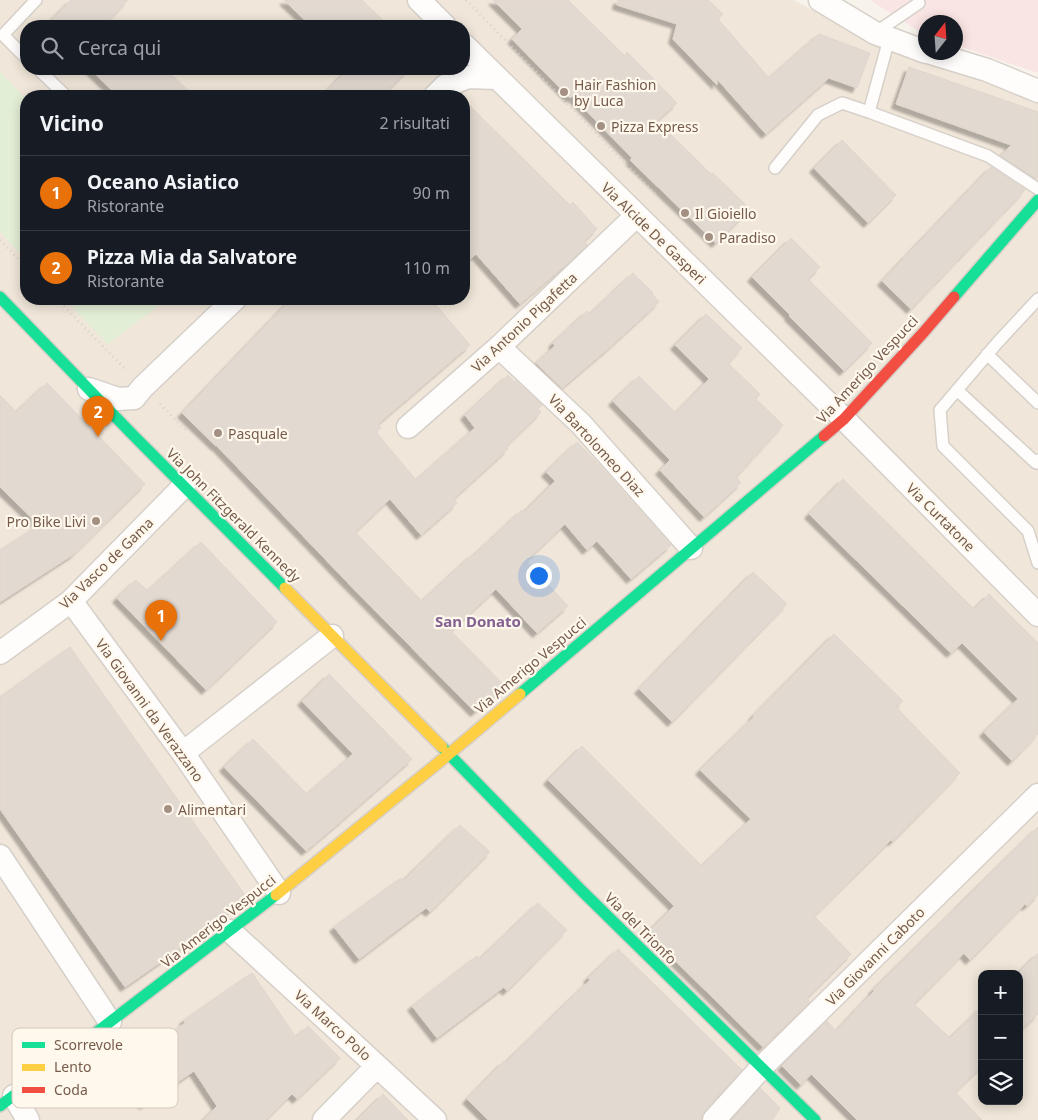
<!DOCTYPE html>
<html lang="it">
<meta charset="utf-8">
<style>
:root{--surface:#171b24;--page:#242831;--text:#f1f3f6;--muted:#9ea1a6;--line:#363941;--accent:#1a73e8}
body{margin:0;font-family:"Noto Sans",sans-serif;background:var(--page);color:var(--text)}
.controls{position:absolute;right:15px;bottom:15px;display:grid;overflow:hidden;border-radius:10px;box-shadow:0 2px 12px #0003}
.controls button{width:45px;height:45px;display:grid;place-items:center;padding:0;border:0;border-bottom:1px solid var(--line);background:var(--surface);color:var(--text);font:25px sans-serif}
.compass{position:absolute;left:918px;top:15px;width:45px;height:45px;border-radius:50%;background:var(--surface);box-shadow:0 2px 12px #0003;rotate:17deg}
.you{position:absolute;left:538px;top:575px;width:18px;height:18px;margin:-12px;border:4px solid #fff;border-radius:50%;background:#1a73e8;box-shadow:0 0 0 8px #1a73e833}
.badge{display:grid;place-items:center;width:32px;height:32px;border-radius:50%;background:var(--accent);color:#fff;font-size:16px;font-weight:700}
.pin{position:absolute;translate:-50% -41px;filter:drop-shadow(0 1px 2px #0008)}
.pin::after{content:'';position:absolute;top:26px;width:18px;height:15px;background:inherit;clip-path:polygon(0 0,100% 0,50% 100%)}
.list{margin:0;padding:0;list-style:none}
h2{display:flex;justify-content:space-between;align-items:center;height:65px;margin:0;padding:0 20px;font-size:21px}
h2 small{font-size:16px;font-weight:400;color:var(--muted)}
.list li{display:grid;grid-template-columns:32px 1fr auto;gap:15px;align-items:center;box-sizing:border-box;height:75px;padding:0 20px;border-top:1px solid var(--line)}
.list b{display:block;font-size:19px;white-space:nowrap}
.list p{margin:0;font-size:16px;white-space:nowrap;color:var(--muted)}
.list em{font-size:16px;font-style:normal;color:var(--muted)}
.icon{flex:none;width:28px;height:28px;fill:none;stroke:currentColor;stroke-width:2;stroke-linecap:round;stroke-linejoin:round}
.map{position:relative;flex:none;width:1038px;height:1120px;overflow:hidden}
.search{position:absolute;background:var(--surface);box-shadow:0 2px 12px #0003;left:20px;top:20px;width:450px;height:55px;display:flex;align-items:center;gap:12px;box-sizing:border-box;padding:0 18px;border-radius:20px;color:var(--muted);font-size:19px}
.panel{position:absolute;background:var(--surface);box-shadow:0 2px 12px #0003;left:20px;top:90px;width:450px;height:215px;border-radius:20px}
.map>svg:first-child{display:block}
.residential{fill:#f0e6d9;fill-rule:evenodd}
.medical{fill:#f9e5e3}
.green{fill:#e3eed6}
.building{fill:#e2d9d0;stroke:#e0d6cd;filter:url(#shadow)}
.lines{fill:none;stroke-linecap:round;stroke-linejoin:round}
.lane-casing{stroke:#d6d0c9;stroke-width:14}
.street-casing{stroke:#d6d0c9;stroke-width:25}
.fast-casing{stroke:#d6cfc8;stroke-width:14}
.slow-casing{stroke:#d6cfc8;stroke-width:14}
.jam-casing{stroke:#d6cfc8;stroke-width:14}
.path{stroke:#dad2ce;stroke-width:3;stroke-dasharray:1 4;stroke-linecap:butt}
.lane{stroke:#fefdfc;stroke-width:11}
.street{stroke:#fefdfc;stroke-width:22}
.fast{stroke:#16e098;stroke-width:11}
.slow{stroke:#ffcf43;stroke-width:11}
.jam{stroke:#f24e42;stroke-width:11}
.poi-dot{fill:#a39083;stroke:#fff8ed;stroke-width:2}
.labels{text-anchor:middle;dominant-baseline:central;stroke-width:4.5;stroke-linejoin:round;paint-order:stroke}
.poi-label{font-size:14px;fill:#765b4b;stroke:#fff8ed;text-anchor:start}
.street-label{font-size:14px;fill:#765b4b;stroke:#fff8ed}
.neighbourhood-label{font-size:15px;font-weight:bold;fill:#836292;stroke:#fff8ed}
.key{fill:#fff8ed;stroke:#d6c9bc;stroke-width:1}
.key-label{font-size:14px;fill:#765b4b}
</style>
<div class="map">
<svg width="1038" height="1120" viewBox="0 0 1038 1120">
<defs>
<filter id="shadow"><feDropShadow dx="-4.5" dy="4.5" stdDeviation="1" flood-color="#0004"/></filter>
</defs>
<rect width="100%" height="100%" fill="#f7f3eb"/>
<!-- residential -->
<path class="residential" d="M 0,0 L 794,0 L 873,44 L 1038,96 L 1038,1120 L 0,1120 ZM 26,26 L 464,26 L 464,69 L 26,69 ZM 26,96 L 464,96 L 464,299 L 26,299 ZM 982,974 L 1019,974 L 1019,1101 L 982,1101 Z"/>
<!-- medical -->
<path class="medical" d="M 870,0 L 1038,0 L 1038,73 L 956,45 L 956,22 L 926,22 L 925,35 Z"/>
<!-- green -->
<path class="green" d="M 0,72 L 26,99 L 26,260 L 0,232 Z
M 64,299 L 167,299 L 108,344 Z"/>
<!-- building -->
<path class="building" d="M 71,0 L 128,0 L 103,26 L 46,26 Z
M 284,0 L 362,0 L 389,26 L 311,26 Z
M 493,0 L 568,0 L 625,56 L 627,52 L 677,103 L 657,121 L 711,174 L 713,173 L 750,209 L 716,243 L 630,160 L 632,158 L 601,126 L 572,96 L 570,98 L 512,39 L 522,29 Z
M 618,0 L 708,0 L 723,14 L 718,19 L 769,78 L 819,34 L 870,53 L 857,88 L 829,78 L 766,134 L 717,79 L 717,85 L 673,39 L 677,24 L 617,5 Z
M 909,67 L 1038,112 L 1038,177 L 1036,179 L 1001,156 L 1011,145 L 896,104 Z
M 90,69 L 166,69 L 194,96 L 118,96 Z
M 348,69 L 409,69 L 382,96 L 322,96 Z
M 464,100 L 570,205 L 573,202 L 597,229 L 584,241 L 587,245 L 569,262 L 520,304 L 476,254 L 464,264 Z
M 842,140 L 896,195 L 868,223 L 814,168 Z
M 991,167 L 1025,190 L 911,309 L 882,281 Z
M 791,238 L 820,267 L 808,279 L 872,343 L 844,371 L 789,316 L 790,315 L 752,277 Z
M 633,273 L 653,293 L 652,294 L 659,302 L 610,347 L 562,388 L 536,363 L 555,346 L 553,343 L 587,311 L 590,314 Z
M 291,299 L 431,299 L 470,345 L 378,424 L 381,428 L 376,432 L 416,480 L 475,428 L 465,415 L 508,375 L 514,382 L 516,381 L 542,405 L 538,409 L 541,412 L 506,446 L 508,449 L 453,499 L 457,503 L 421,535 L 390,499 L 355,532 L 422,601 L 473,554 L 474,555 L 522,510 L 524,512 L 555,481 L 546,472 L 577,442 L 591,456 L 671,545 L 631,579 L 597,541 L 587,550 L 565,524 L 526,561 L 568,606 L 537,633 L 496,589 L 451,631 L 505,686 L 475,712 L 347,582 L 216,445 L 216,446 L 182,413 Z
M 706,314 L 742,348 L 728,363 L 760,394 L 756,399 L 783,425 L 736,477 L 741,483 L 704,517 L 660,470 L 670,460 L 613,401 L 639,376 L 676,413 L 709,379 L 675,345 Z
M 47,383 L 145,484 L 74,554 L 0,602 L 0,550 L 39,525 L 0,487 L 0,395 L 16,412 Z
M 843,479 L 974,609 L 989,594 L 1038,643 L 1038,734 L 1012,761 L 984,732 L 1018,699 L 962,643 L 951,653 L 809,514 Z
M 201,542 L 277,622 L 206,690 L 117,598 L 136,580 L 148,591 Z
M 753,572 L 787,604 L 672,722 L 639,689 Z
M 834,634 L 903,701 L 896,707 L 960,773 L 893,841 L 891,840 L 814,916 L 851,954 L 807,998 L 810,1002 L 763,1047 L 647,933 L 674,906 L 548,780 L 582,746 L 702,866 L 751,819 L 700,770 L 754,717 L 753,716 Z
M 70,647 L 247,898 L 195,938 L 125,987 L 0,809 L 0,697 Z
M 329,674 L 412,759 L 339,823 L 306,851 L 224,767 L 253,739 L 307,794 L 353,754 L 302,701 Z
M 460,825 L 490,852 L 430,912 L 426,908 L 359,959 L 334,927 L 401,878 L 404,880 Z
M 1038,827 L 1038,895 L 1027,906 L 1025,904 L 970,960 L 964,953 L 914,1004 L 950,1038 L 982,1007 L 982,1066 L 955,1092 L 982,1120 L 857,1120 L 811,1074 L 801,1085 L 782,1066 L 827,1021 L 836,1031 L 874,991 L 873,990 Z
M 538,903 L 567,930 L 507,991 L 504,987 L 437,1038 L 412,1006 L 477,956 L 480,959 Z
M 618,949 L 742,1070 L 704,1111 L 701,1117 L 701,1120 L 488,1120 L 467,1099 L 504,1061 L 505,1063 L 590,980 L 588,978 Z
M 1038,953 L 1038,1014 L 1023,1028 L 1019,1024 L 1019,974 L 1017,974 Z
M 252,973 L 296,1037 L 308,1026 L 340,1058 L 297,1099 L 292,1094 L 266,1120 L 203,1120 L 217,1106 L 194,1071 L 144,1105 L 120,1068 L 185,1023 L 184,1020 L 201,1008 Z
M 760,1088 L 780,1108 L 772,1120 L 732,1120 Z
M 383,1094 L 408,1120 L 357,1120 Z"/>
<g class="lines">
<!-- lane casing -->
<g class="lane-casing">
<path id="lane" d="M 875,33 L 919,3
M 889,39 L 869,112 L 988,156 L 1038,189
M 26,58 L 3,35 L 36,0
M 38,69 L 66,96
M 775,168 L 818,115 L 842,103 L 869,112
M 1038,299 L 998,342 L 940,410 L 943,446 L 1028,531 L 1038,563
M 987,354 L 1038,403
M 957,390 L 1036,463 L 1038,460"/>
</g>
<!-- street casing -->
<g class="street-casing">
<path id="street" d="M 419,0 L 445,26
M 820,0 L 875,33 L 926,52
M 464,45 L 844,419 L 1038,615
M 928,52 L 987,70 L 1038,91
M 435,96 L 445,86 L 468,77 L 497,78
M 499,347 L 581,424 L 691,548
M 89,389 L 118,399 L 134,398 L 143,387 L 235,299
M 408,427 L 499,347 L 636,216
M 71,601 L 183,753 L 279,893
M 0,653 L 71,601 L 184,486
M 183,753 L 332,636
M 0,856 L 110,1022
M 230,931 L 377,1066 L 435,1120
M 14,1096 L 28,1120
M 324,1120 L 377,1066
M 714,1120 L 762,1067 L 1038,795"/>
</g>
<!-- fast casing -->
<g class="fast-casing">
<path id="fast" d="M 0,297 L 131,433 L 285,588
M 954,297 L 1038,200
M 520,694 L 824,436
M 442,747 L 582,891 L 815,1120
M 0,1106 L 276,895"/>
</g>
<!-- slow casing -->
<g class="slow-casing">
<path id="slow" d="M 285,588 L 442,747
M 276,895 L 449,754 L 520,694"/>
</g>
<!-- jam casing -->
<g class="jam-casing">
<path id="jam" d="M 824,436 L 844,419 L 923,333 L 954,297"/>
</g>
<!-- path -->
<path class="path" d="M 466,0 L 656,195
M 0,240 L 26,267
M 57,299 L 126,370
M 160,404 L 187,431"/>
<!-- lane -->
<use href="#lane" class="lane"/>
<!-- street -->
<use href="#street" class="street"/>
<!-- fast -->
<use href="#fast" class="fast"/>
<!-- slow -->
<use href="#slow" class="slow"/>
<!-- jam -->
<use href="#jam" class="jam"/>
</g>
<!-- markers -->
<g class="poi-dot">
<circle cx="564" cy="92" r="5"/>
<circle cx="601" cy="126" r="5"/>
<circle cx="685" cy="213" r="5"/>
<circle cx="709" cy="237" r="5"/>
<circle cx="218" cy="433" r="5"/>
<circle cx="96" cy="521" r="5"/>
<circle cx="168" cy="809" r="5"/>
</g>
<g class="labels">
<!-- poi labels -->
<g class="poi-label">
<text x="574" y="84">Hair Fashion<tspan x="574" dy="16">by Luca</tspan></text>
<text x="611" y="126">Pizza Express</text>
<text x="695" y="213">Il Gioiello</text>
<text x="719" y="237">Paradiso</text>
<text x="228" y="433">Pasquale</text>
<text x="86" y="521" text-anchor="end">Pro Bike Livi</text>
<text x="178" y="809">Alimentari</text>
</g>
<!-- street labels -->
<g class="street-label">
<text transform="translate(654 233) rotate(44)">Via Alcide De Gasperi</text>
<text transform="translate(524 322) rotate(-43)">Via Antonio Pigafetta</text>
<text transform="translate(867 369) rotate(-47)">Via Amerigo Vespucci</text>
<text transform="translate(597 445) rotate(47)">Via Bartolomeo Diaz</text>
<text transform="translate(234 515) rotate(45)">Via John Fitzgerald Kennedy</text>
<text transform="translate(941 517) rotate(45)">Via Curtatone</text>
<text transform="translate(106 563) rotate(-44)">Via Vasco de Gama</text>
<text transform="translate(530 665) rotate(-40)">Via Amerigo Vespucci</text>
<text transform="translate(150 710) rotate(54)">Via Giovanni da Verazzano</text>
<text transform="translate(218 921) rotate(-38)">Via Amerigo Vespucci</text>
<text transform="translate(641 928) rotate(45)">Via del Trionfo</text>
<text transform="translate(875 956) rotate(-45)">Via Giovanni Caboto</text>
<text transform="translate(333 1025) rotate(42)">Via Marco Polo</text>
</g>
<!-- neighbourhood labels -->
<g class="neighbourhood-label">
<text x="478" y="621">San Donato</text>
</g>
</g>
<!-- legend -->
<rect x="12" y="1028" width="166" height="80" rx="8" class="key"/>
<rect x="22" y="1042" width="23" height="6" fill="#16e098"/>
<rect x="22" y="1064" width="23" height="7" fill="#ffcf43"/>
<rect x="22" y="1087" width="23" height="6" fill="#f24e42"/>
<g class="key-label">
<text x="54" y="1050">Scorrevole</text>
<text x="54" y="1072">Lento</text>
<text x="54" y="1095">Coda</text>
</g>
</svg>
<div class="controls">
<button>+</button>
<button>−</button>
<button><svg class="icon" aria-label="layers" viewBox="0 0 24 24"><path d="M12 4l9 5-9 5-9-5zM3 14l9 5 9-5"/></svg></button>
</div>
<svg class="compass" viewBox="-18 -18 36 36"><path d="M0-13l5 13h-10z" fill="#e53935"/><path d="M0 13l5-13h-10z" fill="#9ea1a6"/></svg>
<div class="you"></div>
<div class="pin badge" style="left:161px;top:641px;background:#e8710a">1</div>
<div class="pin badge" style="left:98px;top:437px;background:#e8710a">2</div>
<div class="search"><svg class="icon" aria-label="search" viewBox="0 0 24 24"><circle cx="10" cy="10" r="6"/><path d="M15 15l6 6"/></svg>Cerca qui</div>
<section class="panel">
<h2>Vicino<small>2 risultati</small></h2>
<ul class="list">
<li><span class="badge" style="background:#e8710a">1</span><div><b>Oceano Asiatico</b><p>Ristorante</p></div><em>90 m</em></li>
<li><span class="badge" style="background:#e8710a">2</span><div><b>Pizza Mia da Salvatore</b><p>Ristorante</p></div><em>110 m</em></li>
</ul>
</section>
</div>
